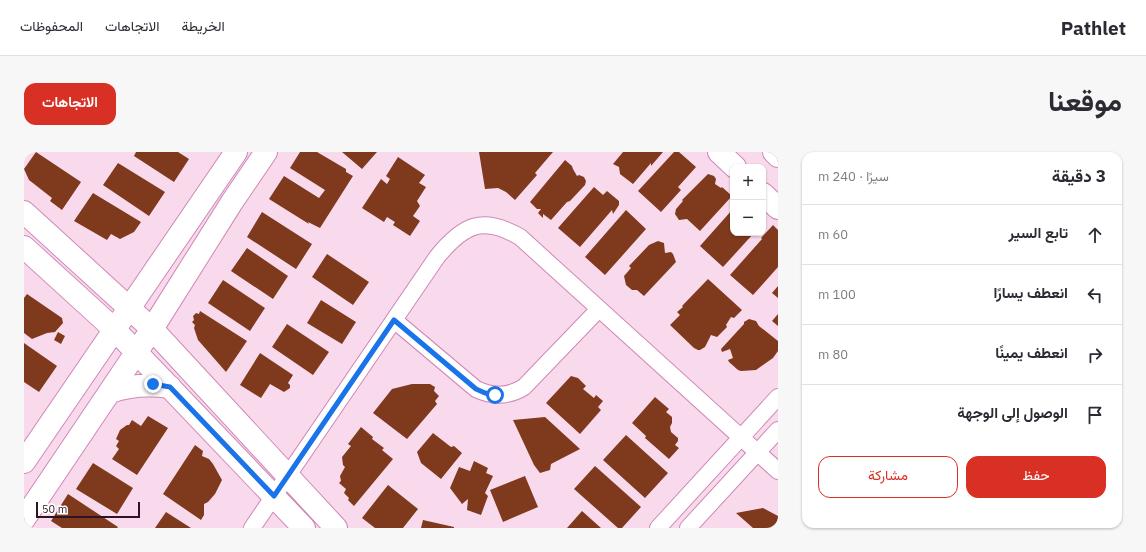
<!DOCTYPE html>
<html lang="ar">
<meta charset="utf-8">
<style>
:root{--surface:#fff;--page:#f7f7f7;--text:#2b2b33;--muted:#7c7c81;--line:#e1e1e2;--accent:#d93025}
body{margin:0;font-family:"IBM Plex Sans",Vazirmatn,sans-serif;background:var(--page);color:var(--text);direction:rtl}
.controls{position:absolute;right:12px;top:12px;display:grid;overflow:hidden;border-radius:8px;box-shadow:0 1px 3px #0004}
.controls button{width:36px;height:36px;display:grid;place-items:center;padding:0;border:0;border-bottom:1px solid var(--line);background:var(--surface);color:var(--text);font:20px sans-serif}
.scale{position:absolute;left:12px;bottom:10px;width:104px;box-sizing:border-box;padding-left:4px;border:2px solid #2e1325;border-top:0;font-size:11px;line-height:14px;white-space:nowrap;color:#2e1325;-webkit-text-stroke:3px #fff;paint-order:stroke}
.stop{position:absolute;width:12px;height:12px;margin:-9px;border:3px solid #1a73e8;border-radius:50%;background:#fff}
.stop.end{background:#1a73e8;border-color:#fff;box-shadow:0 1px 4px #0008}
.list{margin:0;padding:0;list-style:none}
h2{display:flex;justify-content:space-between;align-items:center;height:52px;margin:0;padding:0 16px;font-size:17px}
h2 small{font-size:13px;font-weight:400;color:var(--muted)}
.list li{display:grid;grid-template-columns:26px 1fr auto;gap:12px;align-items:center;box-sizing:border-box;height:60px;padding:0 16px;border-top:1px solid var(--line)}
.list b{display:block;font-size:15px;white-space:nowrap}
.list em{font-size:13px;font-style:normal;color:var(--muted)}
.actions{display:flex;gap:8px;padding:12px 16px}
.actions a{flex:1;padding:9px 0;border:1px solid var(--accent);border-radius:12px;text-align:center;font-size:14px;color:var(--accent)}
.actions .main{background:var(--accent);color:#fff}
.icon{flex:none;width:22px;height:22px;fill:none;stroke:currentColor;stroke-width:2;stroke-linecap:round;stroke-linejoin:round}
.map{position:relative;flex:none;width:754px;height:376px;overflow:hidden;direction:ltr;border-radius:12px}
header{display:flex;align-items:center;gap:24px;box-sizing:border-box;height:56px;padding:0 20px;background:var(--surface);border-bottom:1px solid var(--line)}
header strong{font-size:19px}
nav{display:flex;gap:22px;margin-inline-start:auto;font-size:14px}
.intro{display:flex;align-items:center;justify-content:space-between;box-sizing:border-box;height:96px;padding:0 24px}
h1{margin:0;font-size:28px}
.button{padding:10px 18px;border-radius:12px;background:var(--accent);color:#fff;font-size:14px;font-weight:700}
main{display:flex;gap:24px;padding:0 24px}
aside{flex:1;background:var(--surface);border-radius:12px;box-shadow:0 1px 3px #0004}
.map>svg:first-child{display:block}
.building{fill:#7f391d}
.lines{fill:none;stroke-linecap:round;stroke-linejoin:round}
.street-casing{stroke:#cf88b6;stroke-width:18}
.secondary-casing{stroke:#cf88b6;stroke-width:24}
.street{stroke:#fff;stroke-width:16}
.secondary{stroke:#fff;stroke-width:22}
.route{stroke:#1a73e8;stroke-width:5}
</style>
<header>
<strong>Pathlet</strong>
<nav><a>الخريطة</a><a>الاتجاهات</a><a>المحفوظات</a></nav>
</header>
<div class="intro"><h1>موقعنا</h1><a class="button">الاتجاهات</a></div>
<main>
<aside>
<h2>3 دقيقة<small>سيرًا · 240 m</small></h2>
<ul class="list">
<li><svg class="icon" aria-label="ahead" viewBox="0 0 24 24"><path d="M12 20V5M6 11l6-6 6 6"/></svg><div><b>تابع السير</b></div><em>60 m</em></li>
<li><svg class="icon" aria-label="left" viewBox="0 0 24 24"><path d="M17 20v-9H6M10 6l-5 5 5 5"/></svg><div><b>انعطف يسارًا</b></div><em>100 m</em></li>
<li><svg class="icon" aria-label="right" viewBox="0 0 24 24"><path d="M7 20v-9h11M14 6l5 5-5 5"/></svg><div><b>انعطف يمينًا</b></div><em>80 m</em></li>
<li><svg class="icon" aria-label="arrive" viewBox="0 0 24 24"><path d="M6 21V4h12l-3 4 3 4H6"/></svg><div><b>الوصول إلى الوجهة</b></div></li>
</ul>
<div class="actions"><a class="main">حفظ</a><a>مشاركة</a></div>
</aside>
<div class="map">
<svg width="754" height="376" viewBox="0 0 754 376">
<rect width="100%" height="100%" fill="#f9daed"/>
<!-- building -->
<path class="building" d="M 12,0 L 57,30 L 38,58 L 26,49 L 28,46 L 5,28 L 0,17 Z
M 112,0 L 154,0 L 165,7 L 150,30 L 110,4 Z
M 276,0 L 293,0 L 322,17 L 322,20 L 329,24 L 296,76 L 284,70 L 285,72 L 245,47 L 260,24 L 295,46 L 301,38 L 266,16 Z
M 318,0 L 353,0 L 338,17 Z
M 455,0 L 529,0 L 511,21 L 513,23 L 491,48 L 482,40 L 474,36 L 461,37 Z
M 599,0 L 639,0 L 627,14 L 627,11 L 609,32 L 596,22 L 595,15 L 589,12 Z
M 650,0 L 655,0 L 672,15 L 654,35 L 657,38 L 637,60 L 614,39 Z
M 374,5 L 401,23 L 395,31 L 402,35 L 393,49 L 396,54 L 389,64 L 396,69 L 386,84 L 369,73 L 371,70 L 363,65 L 360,70 L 338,56 L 357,27 L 363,32 L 366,27 L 362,24 Z
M 541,8 L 548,14 L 549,17 L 553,24 L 555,23 L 560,25 L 562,29 L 561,33 L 546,49 L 543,50 L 527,68 L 519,62 L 519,66 L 514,61 L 517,57 L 513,57 L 506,50 Z
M 94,11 L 141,40 L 125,64 L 79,33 Z
M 684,22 L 690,24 L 692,27 L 691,32 L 697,36 L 698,35 L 708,44 L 676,79 L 663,67 L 655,68 L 651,62 L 652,57 L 659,49 L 658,48 Z
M 570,35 L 579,43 L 583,39 L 595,49 L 595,53 L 589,62 L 588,58 L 556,95 L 534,76 Z
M 69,41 L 117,70 L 110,80 L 96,87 L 87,82 L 83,88 L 50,69 Z
M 709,53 L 709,81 L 730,81 L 699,115 L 676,94 L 708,58 L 706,56 Z
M 602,58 L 622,77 L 581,123 L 561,105 Z
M 238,60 L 288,92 L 272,117 L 223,85 Z
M 749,73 L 754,78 L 754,115 L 729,143 L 706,123 L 738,87 L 737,86 Z
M 634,89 L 640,91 L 641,101 L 647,100 L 649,102 L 652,110 L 620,144 L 613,138 L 608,138 L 602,133 L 600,124 L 607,116 L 605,114 L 625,93 Z
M 223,96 L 264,124 L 249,147 L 207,119 Z
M 303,102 L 345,130 L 329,153 L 288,125 Z
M 684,127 L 718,158 L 710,166 L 707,165 L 702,173 L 703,175 L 693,185 L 687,183 L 681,195 L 676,198 L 674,198 L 670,196 L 646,173 L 656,163 L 653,160 L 659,155 L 658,154 Z
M 199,128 L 241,156 L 226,179 L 184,151 Z
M 754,134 L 754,146 L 748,141 Z
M 3,142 L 38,166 L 39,171 L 31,180 L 23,181 L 8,187 L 0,181 L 0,146 Z
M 297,148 L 332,170 L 318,192 L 283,171 Z
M 176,159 L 223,189 L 202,220 L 174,188 L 170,176 L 171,173 L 168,170 L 170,168 L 169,164 L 172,161 L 175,162 Z
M 754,162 L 754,174 L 748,169 Z
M 725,167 L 732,169 L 735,174 L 754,189 L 754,199 L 749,206 L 732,218 L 717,219 L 714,218 L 705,210 L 704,208 L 709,206 L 706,197 L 698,200 L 697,197 L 720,172 L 720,170 Z
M 263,172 L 305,200 L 289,223 L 248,195 Z
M 34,180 L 41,184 L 37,192 L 30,188 Z
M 0,191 L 33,214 L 15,240 L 0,230 Z
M 236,201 L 269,223 L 264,231 L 266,233 L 266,236 L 260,240 L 246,232 L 237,246 L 216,233 Z
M 547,224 L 554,226 L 562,234 L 559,237 L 570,246 L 572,243 L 579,249 L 574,255 L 577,258 L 556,282 L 522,251 Z
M 388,232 L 406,232 L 411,235 L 410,239 L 415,244 L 411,249 L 413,252 L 383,287 L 349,261 L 368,237 Z
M 631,245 L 645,257 L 642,260 L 648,265 L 648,271 L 646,275 L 647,280 L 654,286 L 654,289 L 651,293 L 655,296 L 645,307 L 621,286 L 622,284 L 608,271 Z
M 124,264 L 144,276 L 113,323 L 88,307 L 95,297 L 92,294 L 95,289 L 92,287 L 96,278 L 103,273 L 105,273 L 108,268 L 117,274 Z
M 521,265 L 556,297 L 527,312 L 526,318 L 516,321 L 510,313 L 489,268 Z
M 337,275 L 349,285 L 348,287 L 360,296 L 358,298 L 369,307 L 330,354 L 324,348 L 325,346 L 320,341 L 322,337 L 315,331 L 317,329 L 316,324 L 321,315 L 319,313 L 318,305 L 327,294 L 324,292 Z
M 409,281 L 427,295 L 430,294 L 438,301 L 417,327 L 397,311 L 393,300 Z
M 602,283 L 644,321 L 621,346 L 579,308 Z
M 171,293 L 179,299 L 178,304 L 185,307 L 189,312 L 198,328 L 191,342 L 184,350 L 180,352 L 180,363 L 177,368 L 139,342 Z
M 450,309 L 464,316 L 462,321 L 469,324 L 461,341 L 464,344 L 457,363 L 443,358 L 444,347 L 438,352 L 426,336 L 435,315 L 446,319 Z
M 69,311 L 109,336 L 93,362 L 52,337 Z
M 571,314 L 617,355 L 598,376 L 594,376 L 550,337 Z
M 501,324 L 514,355 L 479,370 L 466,338 Z
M 364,333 L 394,357 L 379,376 L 351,376 L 338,366 Z
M 44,342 L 94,375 L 93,376 L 38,376 L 27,369 Z
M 739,356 L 754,364 L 754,376 L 729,376 L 712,361 Z
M 558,359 L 577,376 L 543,376 Z
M 142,360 L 167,376 L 131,376 Z
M 399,368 L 430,375 L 430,376 L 397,376 Z"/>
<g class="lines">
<!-- street casing -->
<g class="street-casing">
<path id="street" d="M 370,168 L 452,237 C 469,245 484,245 500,235 L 575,157
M 228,376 L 413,105 C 439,73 458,63 496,85 L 754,319
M 634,376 L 754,245
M 664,376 L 754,278"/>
</g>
<!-- secondary casing -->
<g class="secondary-casing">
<path id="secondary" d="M 695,0 L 711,15
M 750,0 L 754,4
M 739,42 L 754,56
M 0,60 L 128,177 L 312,376
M 0,95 L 91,178 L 280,376
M 86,240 C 106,233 124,232 146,235
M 0,310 L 212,0
M 0,367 L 128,177 L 208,50 L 242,0"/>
</g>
<!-- street -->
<use href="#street" class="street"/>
<!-- secondary -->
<use href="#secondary" class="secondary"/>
</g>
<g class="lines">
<!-- route -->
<path class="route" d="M 129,232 L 146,235 L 250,344 L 370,168 L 452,237 L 461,241 L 471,243"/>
</g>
</svg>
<div class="controls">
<button>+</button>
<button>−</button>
</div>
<div class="scale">50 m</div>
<div class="stop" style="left:471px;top:243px"></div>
<div class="stop end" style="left:129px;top:232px"></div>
</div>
</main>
